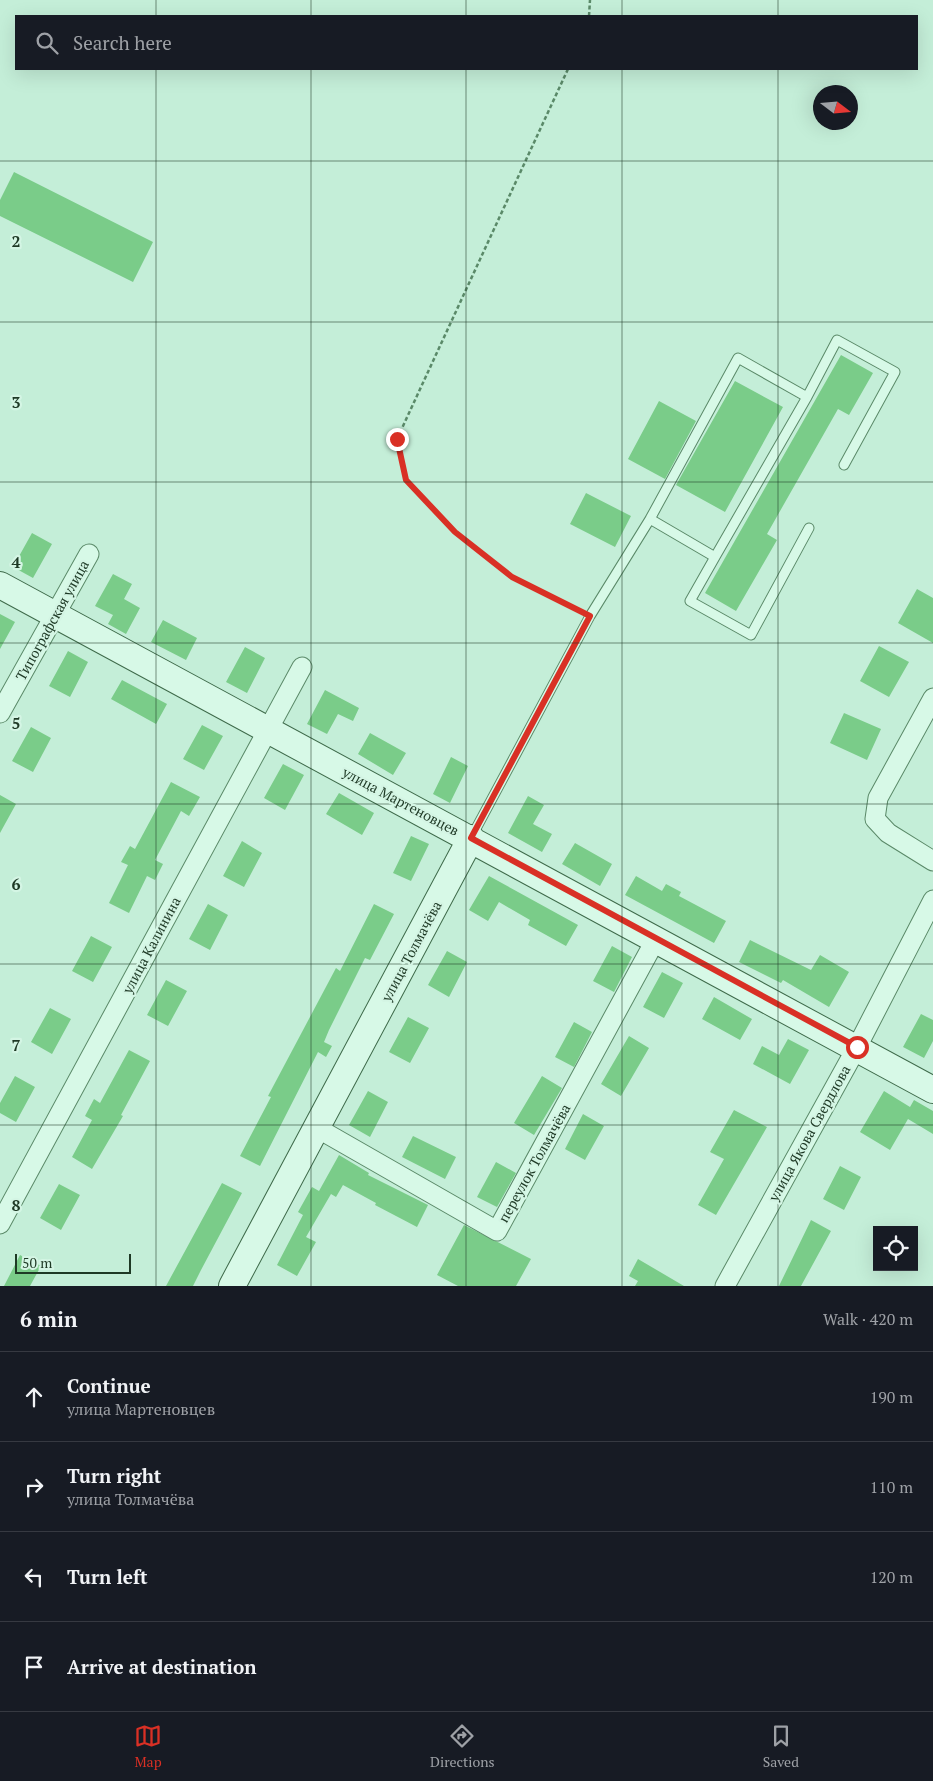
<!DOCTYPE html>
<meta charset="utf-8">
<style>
:root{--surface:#171b24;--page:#242831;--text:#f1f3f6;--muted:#9ea1a6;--line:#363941;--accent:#d93025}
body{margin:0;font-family:"PT Serif",serif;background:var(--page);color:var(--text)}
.controls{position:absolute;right:15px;bottom:15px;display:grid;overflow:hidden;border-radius:0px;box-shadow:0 5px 20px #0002}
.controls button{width:45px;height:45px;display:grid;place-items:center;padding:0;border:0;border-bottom:1px solid var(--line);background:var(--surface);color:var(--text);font:25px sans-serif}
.compass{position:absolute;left:813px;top:85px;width:45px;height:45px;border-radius:50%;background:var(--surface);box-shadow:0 5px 20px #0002;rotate:106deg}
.scale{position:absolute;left:15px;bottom:12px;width:116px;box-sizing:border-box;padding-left:5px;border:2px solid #1e3925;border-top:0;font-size:14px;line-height:18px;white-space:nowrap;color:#1e3925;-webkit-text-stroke:4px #d4f5e4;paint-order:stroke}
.stop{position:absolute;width:15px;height:15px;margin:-11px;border:4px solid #d93025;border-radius:50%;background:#fff}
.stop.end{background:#d93025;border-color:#fff;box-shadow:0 1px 5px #0008}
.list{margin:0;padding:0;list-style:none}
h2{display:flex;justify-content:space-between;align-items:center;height:65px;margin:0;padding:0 20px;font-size:21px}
h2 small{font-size:16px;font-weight:400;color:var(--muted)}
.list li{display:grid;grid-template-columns:32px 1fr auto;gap:15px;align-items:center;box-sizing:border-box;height:90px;padding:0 20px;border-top:1px solid var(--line)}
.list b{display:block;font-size:19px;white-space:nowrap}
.list p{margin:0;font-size:16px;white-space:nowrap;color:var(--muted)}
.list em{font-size:16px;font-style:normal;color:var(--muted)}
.icon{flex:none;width:28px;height:28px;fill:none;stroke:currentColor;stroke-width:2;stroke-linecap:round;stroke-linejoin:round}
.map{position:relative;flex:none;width:933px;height:1286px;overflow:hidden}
.search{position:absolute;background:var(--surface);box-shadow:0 5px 20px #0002;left:15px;right:15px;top:15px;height:55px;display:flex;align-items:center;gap:12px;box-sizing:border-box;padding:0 18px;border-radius:0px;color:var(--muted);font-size:19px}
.sheet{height:425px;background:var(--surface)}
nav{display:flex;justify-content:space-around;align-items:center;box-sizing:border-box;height:70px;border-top:1px solid var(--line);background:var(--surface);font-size:14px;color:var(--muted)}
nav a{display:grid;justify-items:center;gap:2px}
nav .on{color:var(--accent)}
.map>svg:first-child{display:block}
.building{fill:#7acc89}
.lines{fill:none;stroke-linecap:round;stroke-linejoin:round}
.lane-casing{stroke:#5a8968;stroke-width:11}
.street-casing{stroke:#5a8968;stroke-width:21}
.secondary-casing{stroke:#3e6a4a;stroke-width:28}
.path{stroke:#5a8968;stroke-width:2.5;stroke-dasharray:4 2.5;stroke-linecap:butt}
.lane{stroke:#d7f9e7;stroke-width:9}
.street{stroke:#d7f9e7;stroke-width:19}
.secondary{stroke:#d7f9e7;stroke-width:26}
.route{stroke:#d93025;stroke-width:6}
.grid{fill:none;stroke:#1e3925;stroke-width:1;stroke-opacity:0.55}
.labels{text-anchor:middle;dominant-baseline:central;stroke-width:4.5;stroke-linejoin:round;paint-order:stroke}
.street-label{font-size:14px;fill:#1e3925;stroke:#d4f5e4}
.grid-label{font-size:16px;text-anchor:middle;font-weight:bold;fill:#1e3925;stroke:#d4f5e4;stroke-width:4.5;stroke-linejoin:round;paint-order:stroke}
</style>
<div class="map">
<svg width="933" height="1286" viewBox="0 0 933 1286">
<rect width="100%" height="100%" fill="#c4eed8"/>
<!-- building -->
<path class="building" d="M 14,172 L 153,242 L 133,282 L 0,216 L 0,200 Z
M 841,355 L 873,373 L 849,415 L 838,409 L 767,534 L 777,540 L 736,611 L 705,593 Z
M 735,381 L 783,407 L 725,512 L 676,485 Z
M 659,401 L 696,421 L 665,479 L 628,459 Z
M 586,493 L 631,516 L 615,547 L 570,524 Z
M 32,533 L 52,544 L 33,578 L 13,567 Z
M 113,574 L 132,584 L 124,599 L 140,608 L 126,634 L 108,624 L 113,615 L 95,606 Z
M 917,589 L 933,598 L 933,643 L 898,623 Z
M 0,614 L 15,622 L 0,649 Z
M 163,620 L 197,638 L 186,660 L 151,642 Z
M 879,646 L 909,662 L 889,697 L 860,681 Z
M 245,647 L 265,658 L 247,693 L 226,682 Z
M 68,651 L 88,662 L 70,697 L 49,686 Z
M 122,680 L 167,704 L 156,724 L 111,699 Z
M 325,690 L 359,708 L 353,721 L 338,714 L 327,734 L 307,724 Z
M 844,713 L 881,729 L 867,760 L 830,743 Z
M 202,725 L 223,736 L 204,770 L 183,759 Z
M 31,727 L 51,738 L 33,772 L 12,761 Z
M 370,733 L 406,753 L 393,775 L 358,754 Z
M 451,757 L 468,766 L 450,803 L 433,794 Z
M 283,764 L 304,775 L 285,810 L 264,798 Z
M 171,782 L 200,797 L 189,816 L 181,811 L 155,860 L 163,864 L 155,880 L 147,876 L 129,913 L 109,903 L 128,865 L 121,862 L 130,846 L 135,849 Z
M 339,793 L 374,813 L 362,835 L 326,814 Z
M 0,795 L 16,804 L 0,833 Z
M 528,796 L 544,805 L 533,824 L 552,834 L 542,852 L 508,833 Z
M 411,836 L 429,844 L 411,881 L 393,873 Z
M 242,841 L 262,853 L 244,887 L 223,876 Z
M 575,843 L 612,864 L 600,886 L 562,864 Z
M 489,876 L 578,925 L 566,946 L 528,925 L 530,920 L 499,902 L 488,921 L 469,910 Z
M 636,876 L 662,891 L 666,884 L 681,892 L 679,896 L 726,921 L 714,943 L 625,895 Z
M 208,904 L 228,915 L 210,950 L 189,939 Z
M 374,904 L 394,914 L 370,960 L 365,958 L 329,1030 L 324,1042 L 332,1046 L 326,1057 L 318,1052 L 260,1166 L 240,1156 L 271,1097 L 268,1096 L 336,968 L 340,971 Z
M 91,936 L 112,947 L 93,982 L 72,971 Z
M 750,940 L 811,970 L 820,955 L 849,972 L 829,1007 L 783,980 L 781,983 L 739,962 Z
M 612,946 L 632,957 L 614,992 L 593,981 Z
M 447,951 L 467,962 L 449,997 L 428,985 Z
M 662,972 L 683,983 L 664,1018 L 643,1007 Z
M 166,980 L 187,991 L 168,1026 L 147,1015 Z
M 714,997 L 752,1019 L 740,1040 L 702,1019 Z
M 50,1008 L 71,1019 L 52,1054 L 31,1042 Z
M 921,1014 L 933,1020 L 933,1041 L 924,1058 L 903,1047 Z
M 408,1017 L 429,1028 L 410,1063 L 389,1052 Z
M 574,1022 L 592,1032 L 574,1067 L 555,1057 Z
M 629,1036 L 649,1048 L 621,1096 L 601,1084 Z
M 788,1039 L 809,1050 L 790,1084 L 753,1064 L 762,1046 L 779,1055 Z
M 129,1050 L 150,1061 L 121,1115 L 123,1116 L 92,1169 L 72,1157 L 92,1120 L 85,1116 L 94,1099 L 100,1103 Z
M 15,1076 L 35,1087 L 16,1122 L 0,1113 L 0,1103 Z
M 542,1076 L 562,1088 L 534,1135 L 514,1123 Z
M 368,1091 L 388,1102 L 370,1137 L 349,1125 Z
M 884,1091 L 910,1107 L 914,1100 L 933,1111 L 933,1134 L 908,1119 L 890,1150 L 860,1132 Z
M 734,1110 L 767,1127 L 716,1215 L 698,1205 L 724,1159 L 710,1152 Z
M 583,1114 L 604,1126 L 585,1160 L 565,1149 Z
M 413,1136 L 456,1157 L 445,1179 L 402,1157 Z
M 339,1155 L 369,1173 L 368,1175 L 428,1205 L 417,1227 L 375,1205 L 376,1203 L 343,1185 L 336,1197 L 331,1194 L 306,1237 L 316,1242 L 297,1276 L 277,1265 L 303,1215 L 298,1212 L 312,1187 L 319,1191 Z
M 496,1162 L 516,1173 L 497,1207 L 477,1197 Z
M 840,1166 L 861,1177 L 844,1210 L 823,1199 Z
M 222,1183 L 242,1193 L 201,1270 L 193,1286 L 166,1286 Z
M 59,1184 L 80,1195 L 61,1230 L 40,1218 Z
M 811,1220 L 831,1231 L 801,1286 L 779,1286 Z
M 464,1225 L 531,1259 L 516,1286 L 458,1286 L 437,1275 Z
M 20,1255 L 41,1266 L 30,1286 L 4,1286 Z
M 638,1259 L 684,1286 L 635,1286 L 638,1281 L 629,1276 Z"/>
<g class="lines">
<!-- lane casing -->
<g class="lane-casing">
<path id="lane" d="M 807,397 L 837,340 L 895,372 L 844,465
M 715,557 L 690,601 L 751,635 L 809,528
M 472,836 L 590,616 L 650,519 L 738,358 L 807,397 L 715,557 L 650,519"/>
</g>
<!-- street casing -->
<g class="street-casing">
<path id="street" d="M 933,698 L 878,798 L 875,819 L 888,833 L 933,861
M 0,713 L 89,554
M 317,1128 L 497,1231 L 656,939
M 0,1224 L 302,667
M 725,1286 L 857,1047 L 933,900"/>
</g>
<!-- secondary casing -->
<g class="secondary-casing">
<path id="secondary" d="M 0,585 L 933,1090
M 232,1286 L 471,838"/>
</g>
<!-- path -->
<path class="path" d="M 589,16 L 590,0
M 568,69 L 397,439 L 406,480 L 455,532 L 512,577 L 580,611"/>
<!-- lane -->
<use href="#lane" class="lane"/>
<!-- street -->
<use href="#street" class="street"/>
<!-- secondary -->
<use href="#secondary" class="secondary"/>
</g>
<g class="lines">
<!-- route -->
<path class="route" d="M 397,439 L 406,480 L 455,532 L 512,577 L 590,616 L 471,838 L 857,1047"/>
</g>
<!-- grid -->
<path class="grid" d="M 156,0 L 156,16M 311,0 L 311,16M 466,0 L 466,16M 622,0 L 622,16M 778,0 L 778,16M 156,69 L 156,1286M 311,69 L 311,1286M 466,69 L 466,1286M 622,69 L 622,1286M 778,69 L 778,1286M 0,161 L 933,161M 0,322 L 933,322M 0,482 L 933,482M 0,643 L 933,643M 0,804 L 933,804M 0,964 L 933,964M 0,1125 L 933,1125"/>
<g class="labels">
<!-- street labels -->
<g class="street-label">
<text transform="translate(52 620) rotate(-61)">Типографская улица</text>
<text transform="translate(401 801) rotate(28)">улица Мартеновцев</text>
<text transform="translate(151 945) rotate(-62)">улица Калинина</text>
<text transform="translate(411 951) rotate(-62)">улица Толмачёва</text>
<text transform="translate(809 1133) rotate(-61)">улица Якова Свердлова</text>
<text transform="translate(534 1163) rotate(-61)">переулок Толмачёва</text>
</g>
</g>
<g class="grid-label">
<text x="16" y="247">2</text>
<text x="16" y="408">3</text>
<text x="16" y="568">4</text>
<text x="16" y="729">5</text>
<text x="16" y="890">6</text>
<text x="16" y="1051">7</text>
<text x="16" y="1211">8</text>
</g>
</svg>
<div class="controls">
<button><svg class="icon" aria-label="locate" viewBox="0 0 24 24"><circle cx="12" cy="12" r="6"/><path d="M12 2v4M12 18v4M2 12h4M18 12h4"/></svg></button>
</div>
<svg class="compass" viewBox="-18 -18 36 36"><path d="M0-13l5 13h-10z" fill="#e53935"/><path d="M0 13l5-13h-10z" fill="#9ea1a6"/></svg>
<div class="scale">50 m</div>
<div class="stop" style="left:857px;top:1047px"></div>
<div class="stop end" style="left:397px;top:439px"></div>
<div class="search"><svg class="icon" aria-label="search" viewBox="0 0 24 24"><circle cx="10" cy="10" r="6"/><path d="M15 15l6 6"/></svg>Search here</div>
</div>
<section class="sheet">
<h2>6 min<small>Walk · 420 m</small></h2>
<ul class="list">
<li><svg class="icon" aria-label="ahead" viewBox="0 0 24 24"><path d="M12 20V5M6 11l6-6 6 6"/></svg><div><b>Continue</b><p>улица Мартеновцев</p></div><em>190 m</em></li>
<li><svg class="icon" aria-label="right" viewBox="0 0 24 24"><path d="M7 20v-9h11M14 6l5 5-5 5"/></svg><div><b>Turn right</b><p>улица Толмачёва</p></div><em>110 m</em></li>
<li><svg class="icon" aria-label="left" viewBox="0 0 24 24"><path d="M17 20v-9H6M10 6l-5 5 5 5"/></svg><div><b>Turn left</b></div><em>120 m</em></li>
<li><svg class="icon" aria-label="arrive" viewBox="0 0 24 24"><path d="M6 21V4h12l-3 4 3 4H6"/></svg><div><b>Arrive at destination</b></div></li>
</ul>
</section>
<nav>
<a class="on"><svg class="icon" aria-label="map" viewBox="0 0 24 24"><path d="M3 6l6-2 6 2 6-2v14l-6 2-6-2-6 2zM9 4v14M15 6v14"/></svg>Map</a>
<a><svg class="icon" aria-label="directions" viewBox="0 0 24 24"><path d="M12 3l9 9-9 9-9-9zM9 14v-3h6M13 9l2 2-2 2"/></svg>Directions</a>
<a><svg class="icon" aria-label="saved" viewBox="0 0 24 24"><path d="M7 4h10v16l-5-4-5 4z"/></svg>Saved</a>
</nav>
